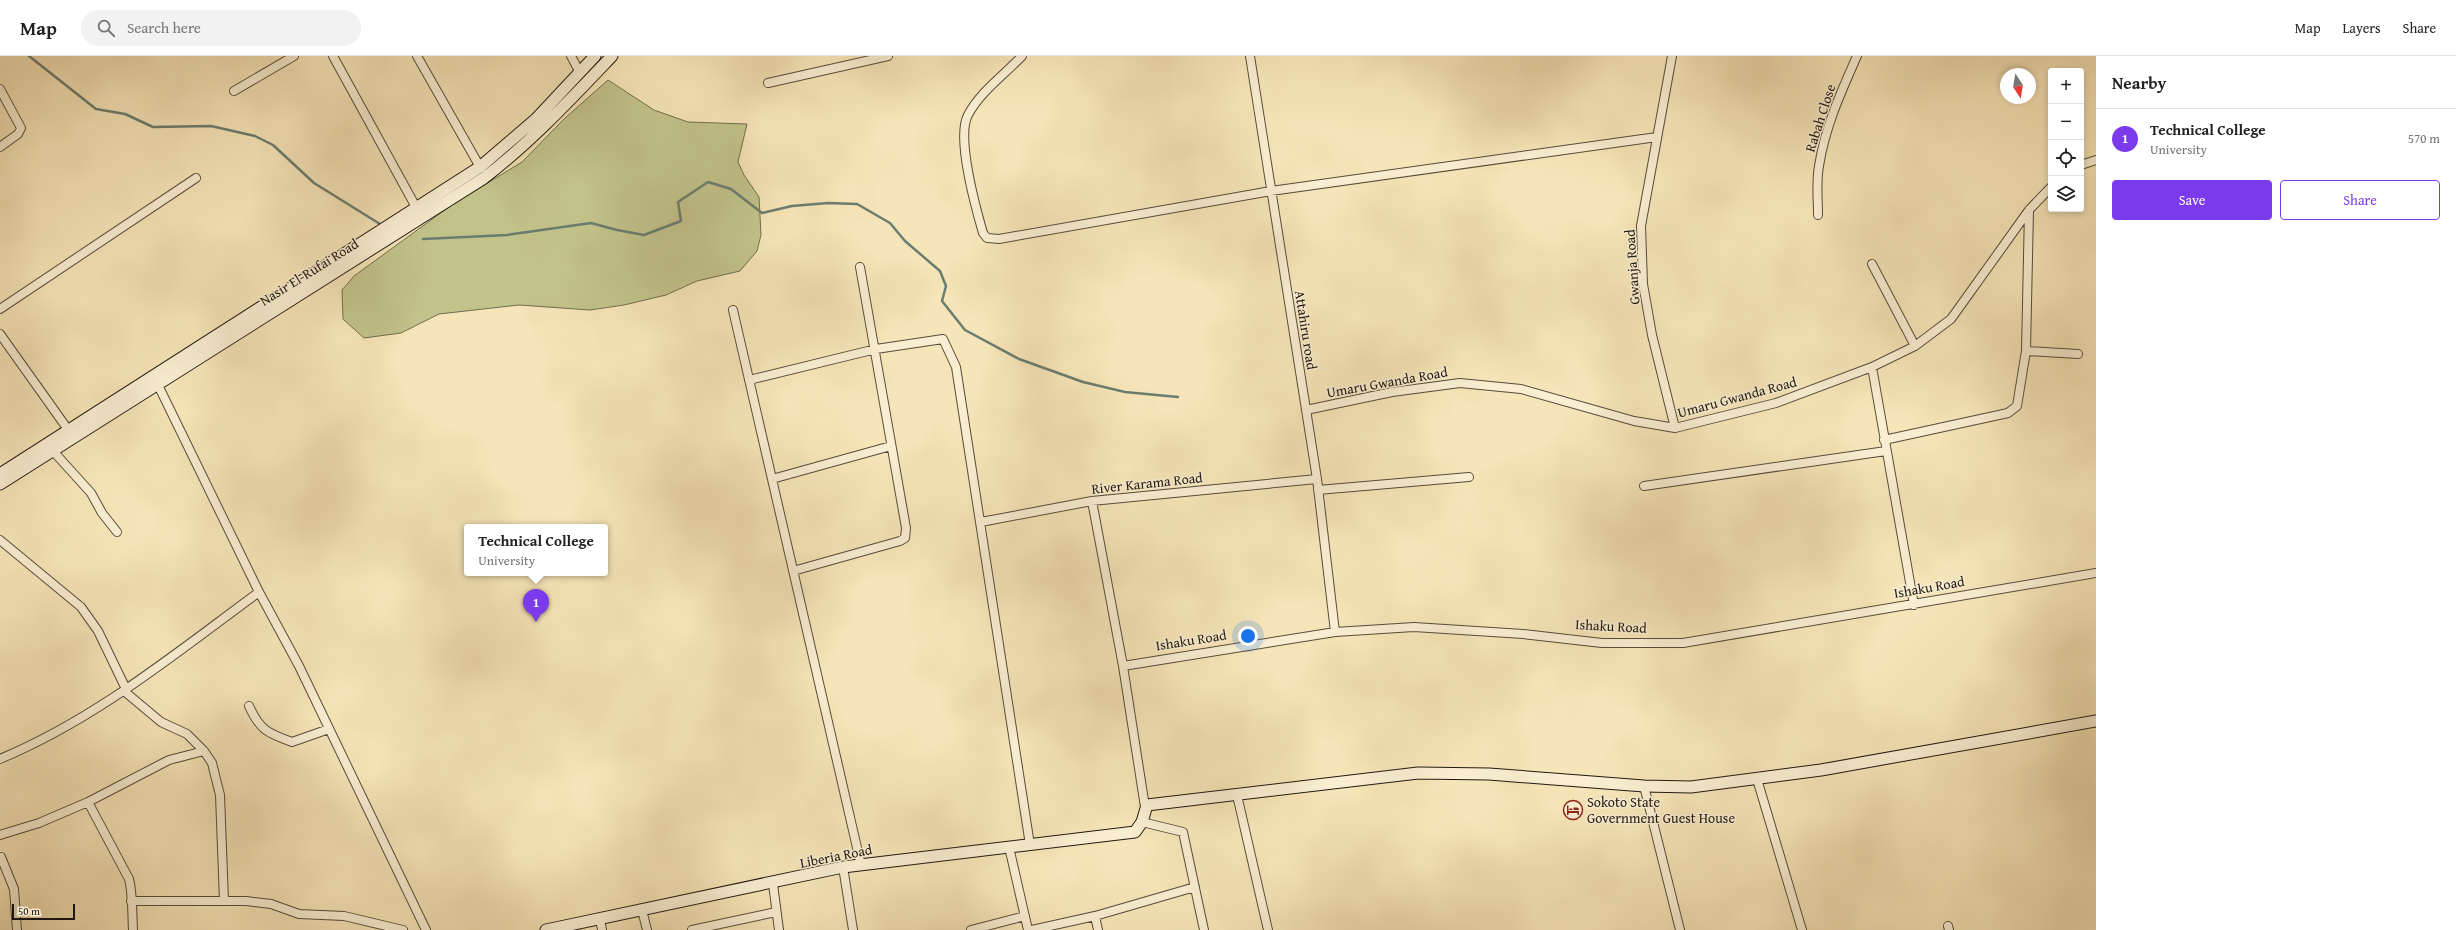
<!DOCTYPE html>
<meta charset="utf-8">
<style>
:root{--surface:#fff;--page:#f2f2f2;--text:#222;--muted:#767676;--line:#e0e0e0;--accent:#7c3aed}
body{margin:0;font-family:"Gentium Book Plus",serif;background:var(--page);color:var(--text)}
.controls{position:absolute;right:12px;top:12px;display:grid;overflow:hidden;border-radius:4px;box-shadow:0 2px 6px #0003}
.controls button{width:36px;height:36px;display:grid;place-items:center;padding:0;border:0;border-bottom:1px solid var(--line);background:var(--surface);color:var(--text);font:20px sans-serif}
.compass{position:absolute;left:2000px;top:12px;width:36px;height:36px;border-radius:50%;background:var(--surface);box-shadow:0 2px 6px #0003;rotate:168deg}
.scale{position:absolute;left:12px;bottom:10px;width:63px;box-sizing:border-box;padding-left:4px;border:2px solid #211911;border-top:0;font-size:11px;line-height:14px;white-space:nowrap;color:#211911;-webkit-text-stroke:3px #f9eed1;paint-order:stroke}
.you{position:absolute;left:1248px;top:580px;width:14px;height:14px;margin:-10px;border:3px solid #fff;border-radius:50%;background:#1a73e8;box-shadow:0 0 0 6px #1a73e833}
.badge{display:grid;place-items:center;width:26px;height:26px;border-radius:50%;background:var(--accent);color:#fff;font-size:13px;font-weight:700}
.pin{position:absolute;translate:-50% -33px;filter:drop-shadow(0 1px 2px #0008)}
.pin::after{content:'';position:absolute;top:21px;width:14px;height:12px;background:inherit;clip-path:polygon(0 0,100% 0,50% 100%)}
.popup{position:absolute;left:464px;top:468px;width:144px;height:52px;box-sizing:border-box;display:grid;place-content:center;border-radius:4px;background:var(--surface);filter:drop-shadow(0 1px 3px #0005);font-size:13px;white-space:nowrap;color:var(--muted)}
.popup b{font-size:15px;color:var(--text)}
.popup::after{content:'';position:absolute;left:50%;top:100%;margin-left:-8px;border:8px solid transparent;border-top-color:var(--surface)}
.list{margin:0;padding:0;list-style:none}
h2{display:flex;justify-content:space-between;align-items:center;height:52px;margin:0;padding:0 16px;font-size:17px}
h2 small{font-size:13px;font-weight:400;color:var(--muted)}
.list li{display:grid;grid-template-columns:26px 1fr auto;gap:12px;align-items:center;box-sizing:border-box;height:60px;padding:0 16px;border-top:1px solid var(--line)}
.list b{display:block;font-size:15px;white-space:nowrap}
.list p{margin:0;font-size:13px;white-space:nowrap;color:var(--muted)}
.list em{font-size:13px;font-style:normal;color:var(--muted)}
.actions{display:flex;gap:8px;padding:12px 16px}
.actions a{flex:1;padding:9px 0;border:1px solid var(--accent);border-radius:4px;text-align:center;font-size:14px;color:var(--accent)}
.actions .main{background:var(--accent);color:#fff}
.icon{flex:none;width:22px;height:22px;fill:none;stroke:currentColor;stroke-width:2;stroke-linecap:round;stroke-linejoin:round}
.map{position:relative;flex:none;width:2096px;height:874px;overflow:hidden}
header{display:flex;align-items:center;gap:24px;box-sizing:border-box;height:56px;padding:0 20px;background:var(--surface);border-bottom:1px solid var(--line)}
header strong{font-size:19px}
nav{display:flex;gap:22px;margin-inline-start:auto;font-size:14px}
.search{width:280px;height:36px;background:var(--page);display:flex;align-items:center;gap:10px;box-sizing:border-box;padding:0 14px;border-radius:22px;color:var(--muted);font-size:15px}
main{display:flex}
aside{flex:1;background:var(--surface)}
.map>svg:first-child{display:block}
.green{fill:#c2c38b;stroke:#726e4e}
.lines{fill:none;stroke-linecap:round;stroke-linejoin:round}
.stream{stroke:#6b7d70;stroke-width:2.5}
.street-casing{stroke:#564c3b;stroke-width:10}
.secondary-casing{stroke:#211911;stroke-width:13}
.street{stroke:#f9eed1;stroke-width:8}
.secondary{stroke:#f9eed1;stroke-width:11}
.labels{text-anchor:middle;dominant-baseline:central;stroke-width:3;stroke-linejoin:round;paint-order:stroke}
.street-label{font-size:14px;fill:#211911;stroke:#f9eed1}
.poi-label{font-size:14px;fill:#211911;stroke:#f9eed1;text-anchor:start}
</style>
<header>
<strong>Map</strong>
<div class="search"><svg class="icon" aria-label="search" viewBox="0 0 24 24"><circle cx="10" cy="10" r="6"/><path d="M15 15l6 6"/></svg>Search here</div>
<nav><a>Map</a><a>Layers</a><a>Share</a></nav>
</header>
<main>
<div class="map">
<svg width="2096" height="874" viewBox="0 0 2096 874">
<rect width="100%" height="100%" fill="#f6e5b8"/>
<filter id="stains"><feTurbulence type="fractalNoise" baseFrequency=".005" numOctaves="4"/><feColorMatrix values="0 0 0 0 .2 0 0 0 0 .09 0 0 0 0 .02 0 0 0 .5 -.17"/></filter>
<radialGradient id="worn" r=".72"><stop offset=".6" stop-color="#630" stop-opacity="0"/><stop offset="1" stop-color="#630" stop-opacity=".3"/></radialGradient>
<!-- green -->
<path class="green" d="M 608,24 L 654,54 L 688,66 L 747,68 L 738,106 L 744,119 L 759,141 L 761,179 L 757,195 L 740,215 L 697,225 L 666,239 L 624,249 L 590,254 L 519,249 L 439,258 L 401,277 L 364,282 L 343,263 L 342,234 L 354,220 L 453,148 L 522,106 L 564,63 Z"/>
<g class="lines">
<!-- stream -->
<path class="stream" d="M 29,0 L 96,53 L 125,58 L 153,71 L 211,70 L 255,80 L 273,89 L 314,127 L 380,168
M 423,183 L 507,179 L 591,167 L 617,174 L 644,179 L 681,165 L 678,146 L 708,126 L 731,133 L 762,157 L 792,150 L 828,147 L 857,148 L 890,167 L 905,185 L 940,215 L 946,230 L 942,245 L 965,274 L 1019,303 L 1083,326 L 1125,336 L 1178,341"/>
<!-- street casing -->
<g class="street-casing">
<path id="street" d="M 333,0 L 417,153
M 417,0 L 480,111
M 571,0 L 580,17
M 1022,0 C 1004,19 980,36 968,59 C 956,81 976,153 983,177 L 987,182 L 999,183 L 1271,135 L 1657,81
M 1250,0 L 1317,423 L 1335,576
M 1672,0 L 1641,170 L 1643,228 L 1652,279 L 1675,372
M 768,27 L 888,0
M 0,33 L 21,72 L 18,78 L 0,91
M 234,35 L 294,0
M 2081,109 L 2096,104
M 1818,159 C 1818,143 1816,126 1819,110 C 1825,71 1841,36 1857,0
M 1872,208 L 1915,290
M 0,253 L 196,122
M 733,254 L 861,809
M 0,278 L 69,375
M 2026,295 L 2078,298
M 1872,311 L 1914,549
M 749,324 L 876,293 L 943,283 L 956,311 L 1030,789
M 158,329 L 259,536 L 299,610 L 426,874
M 1306,354 L 1392,336 L 1460,327 L 1521,333 L 1634,365 L 1675,372 L 1776,347 L 1872,311 L 1915,290 L 1951,263 L 2029,154 L 2051,131
M 1884,384 L 2008,357 L 2017,350 L 2026,295 L 2029,154
M 53,395 L 91,437 L 102,457 L 117,476
M 772,423 L 891,390
M 1644,430 L 1886,395
M 1318,434 L 1469,421
M 1092,445 L 1123,610 L 1145,751
M 981,466 L 1092,445 L 1317,423
M 0,484 L 81,551 L 98,575 L 126,633
M 793,515 L 900,485 L 905,482 L 906,472 L 860,211
M 1123,610 L 1335,576 L 1414,571 L 1523,578 L 1602,587 L 1683,587 L 2096,517
M 124,635 L 161,666 L 187,678 L 204,695 L 212,707 L 220,739 L 224,845
M 249,650 C 260,674 267,677 292,686 L 329,673
M 0,703 C 96,663 176,597 259,536
M 1757,723 L 1802,874
M 1644,730 L 1680,874
M 1237,739 L 1268,874
M 88,746 L 129,823 C 133,839 132,857 133,874
M 1142,766 L 1183,776 L 1204,874
M 0,779 L 39,767 L 88,746 L 169,704 L 204,695
M 1009,791 L 1028,874
M 1,801 L 14,833 L 17,874
M 843,811 L 853,874
M 773,828 L 779,874
M 131,845 L 246,845 L 271,848 L 299,858 L 344,860 L 403,874
M 642,854 L 647,874
M 1095,860 L 1098,874
M 600,863 L 602,874
M 1948,870 L 1949,874
M 692,874 L 776,856
M 971,874 L 1025,860
M 1032,874 L 1095,860 L 1195,831"/>
</g>
<!-- secondary casing -->
<g class="secondary-casing">
<path id="secondary" d="M 0,418 L 480,111 L 536,63 L 595,0
M 0,428 L 484,122 C 532,85 571,43 612,0
M 546,874 L 843,811 L 1135,776 L 1142,766 L 1147,749 L 1418,717 L 1489,718 L 1644,730 L 1691,731 L 1821,714 L 2096,665"/>
</g>
<!-- street -->
<use href="#street" class="street"/>
<!-- secondary -->
<use href="#secondary" class="secondary"/>
</g>
<!-- icons -->
<defs>
<g id="hotel-ring" transform="scale(1)"><circle r="9.5" fill="#f9eed1" stroke="#8f2418" stroke-width="1.5"/><path d="M-6-4.5h1.5V1H6V5H4.5V3h-9V5H-6ZM-4 0a1.8 1.8 0 1 1 3.6 0ZM.5 0V-2.5h3Q6-2.5 6 0Z" fill="#8f2418"/></g>
</defs>
<g fill-rule="evenodd">
<use href="#hotel-ring" x="1573" y="754"/>
</g>
<g class="labels">
<!-- street labels -->
<g class="street-label">
<text transform="translate(1820 62) rotate(-72)">Rabah Close</text>
<text transform="translate(1632 211) rotate(-94)">Gwanja Road</text>
<text transform="translate(309 216) rotate(-32)">Nasir El-Rufai Road</text>
<text transform="translate(1306 274) rotate(81)">Attahiru road</text>
<text transform="translate(1387 326) rotate(-10)">Umaru Gwanda Road</text>
<text transform="translate(1737 341) rotate(-15)">Umaru Gwanda Road</text>
<text transform="translate(1147 427) rotate(-6)">River Karama Road</text>
<text transform="translate(1929 531) rotate(-10)">Ishaku Road</text>
<text transform="translate(1611 570) rotate(3)">Ishaku Road</text>
<text transform="translate(1191 584) rotate(-9)">Ishaku Road</text>
<text transform="translate(836 800) rotate(-11)">Liberia Road</text>
</g>
<!-- poi labels -->
<g class="poi-label">
<text x="1587" y="746">Sokoto State<tspan x="1587" dy="16">Government Guest House</tspan></text>
</g>
</g>
<rect width="100%" height="100%" filter="url(#stains)"/>
<rect width="100%" height="100%" fill="url(#worn)"/>
</svg>
<div class="controls">
<button>+</button>
<button>−</button>
<button><svg class="icon" aria-label="locate" viewBox="0 0 24 24"><circle cx="12" cy="12" r="6"/><path d="M12 2v4M12 18v4M2 12h4M18 12h4"/></svg></button>
<button><svg class="icon" aria-label="layers" viewBox="0 0 24 24"><path d="M12 4l9 5-9 5-9-5zM3 14l9 5 9-5"/></svg></button>
</div>
<svg class="compass" viewBox="-18 -18 36 36"><path d="M0-13l5 13h-10z" fill="#e53935"/><path d="M0 13l5-13h-10z" fill="#767676"/></svg>
<div class="scale">50 m</div>
<div class="you"></div>
<div class="pin badge" style="left:536px;top:566px">1</div>
<div class="popup"><b>Technical College</b>University</div>
</div>
<aside>
<h2>Nearby<small></small></h2>
<ul class="list">
<li><span class="badge">1</span><div><b>Technical College</b><p>University</p></div><em>570 m</em></li>
</ul>
<div class="actions"><a class="main">Save</a><a>Share</a></div>
</aside>
</main>
